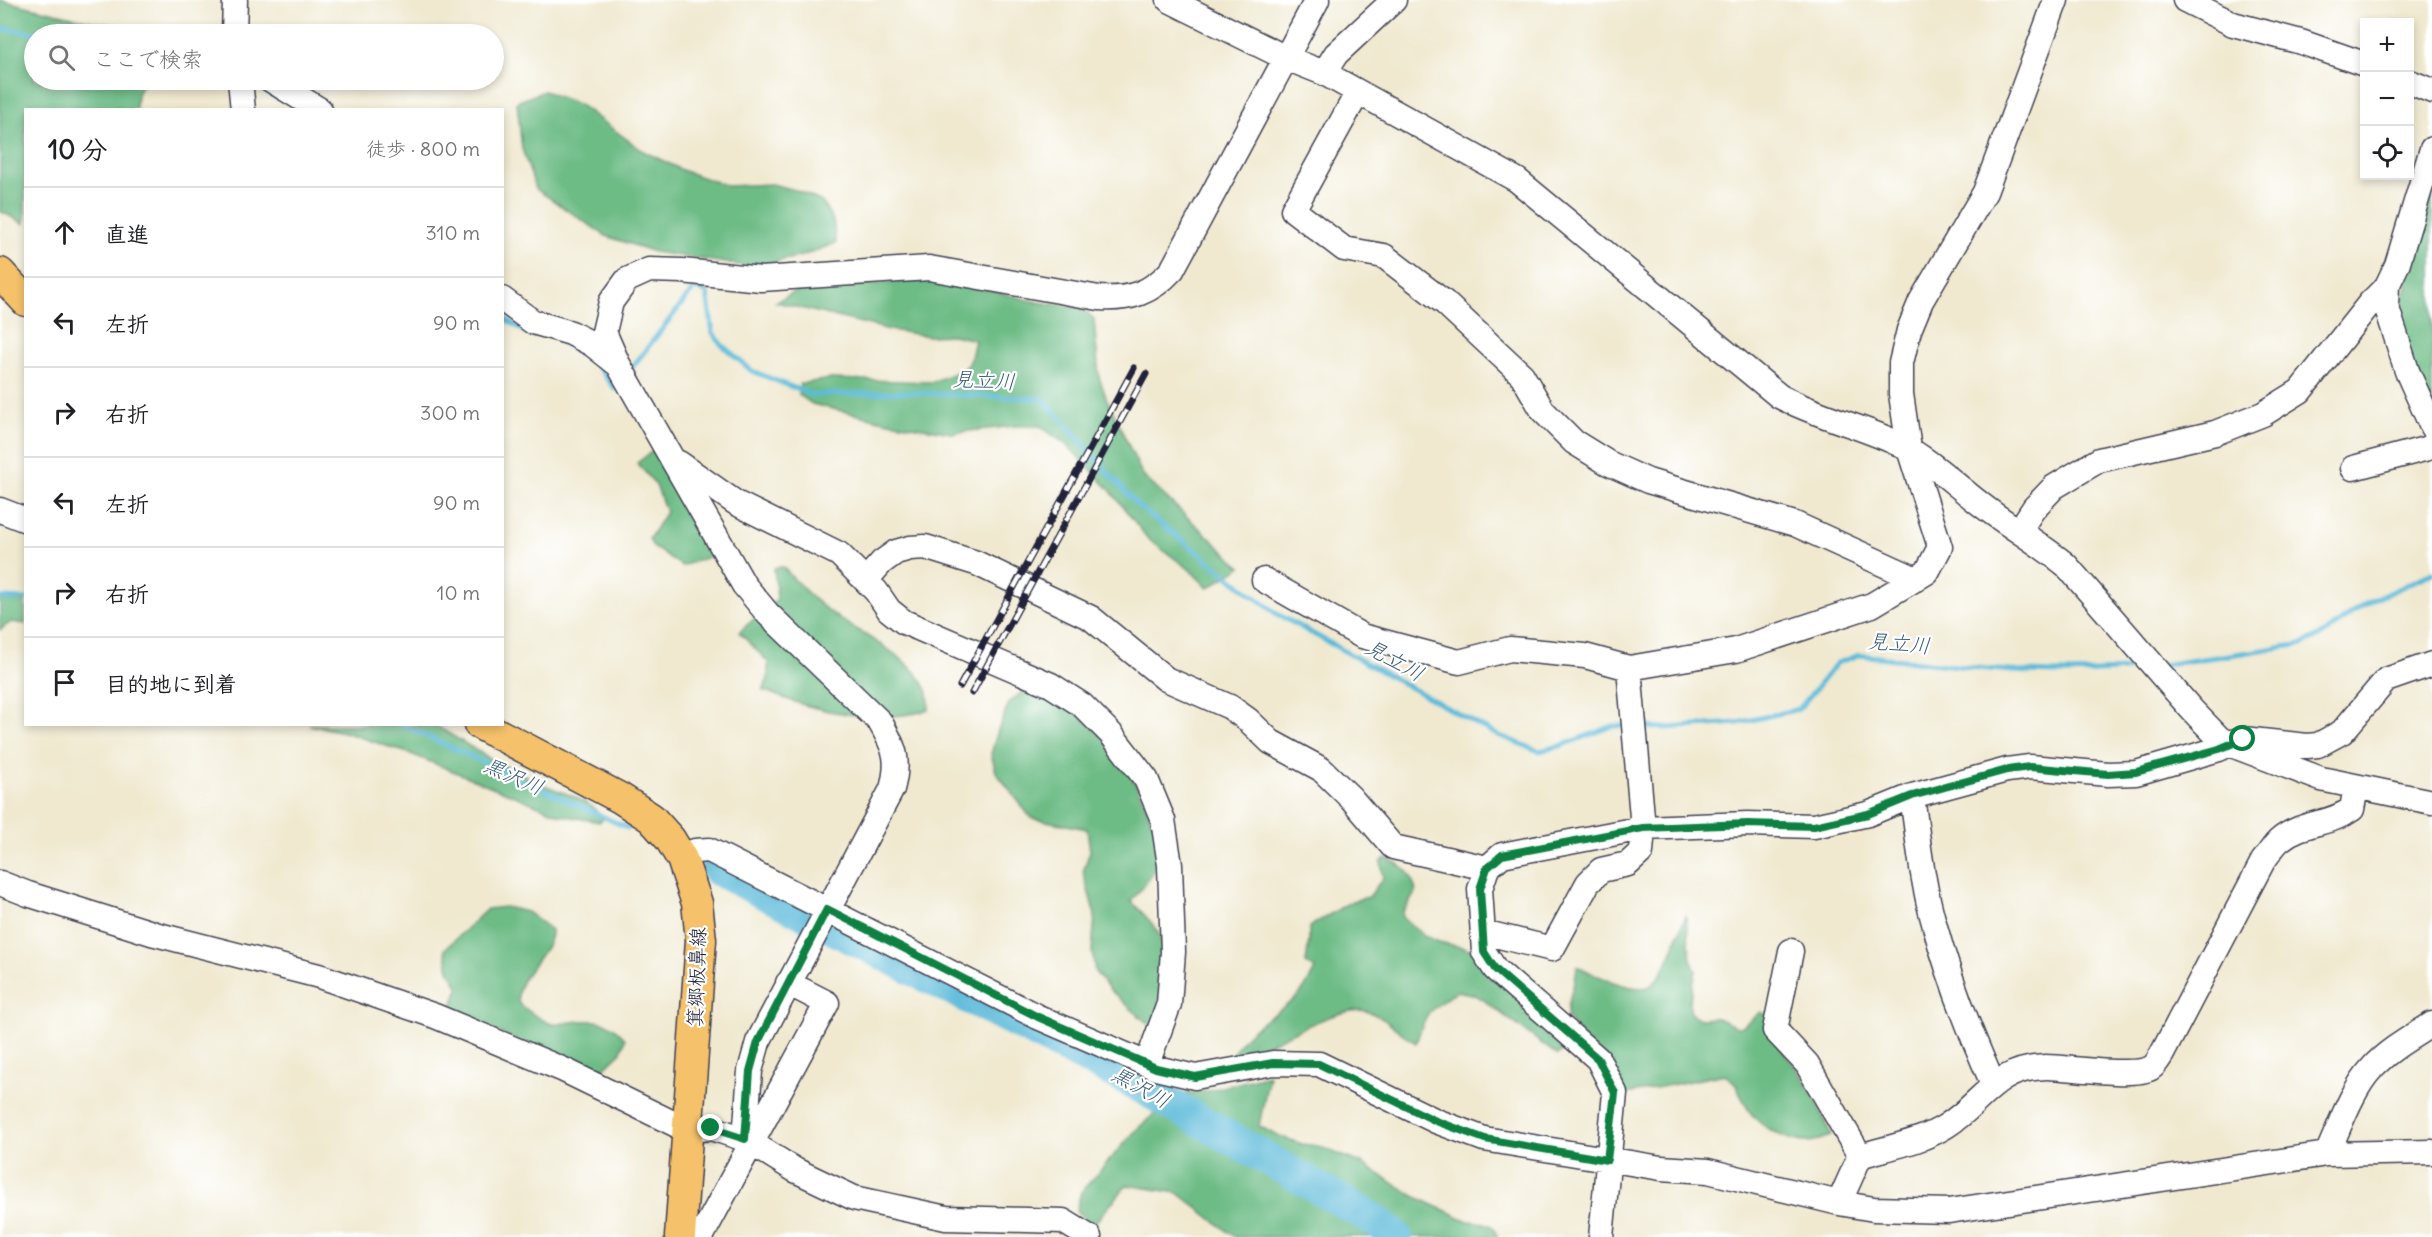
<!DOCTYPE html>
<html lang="ja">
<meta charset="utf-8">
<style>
:root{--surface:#fff;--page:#f6f6f6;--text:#202124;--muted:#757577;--line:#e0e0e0}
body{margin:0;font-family:Delius,"Klee One",sans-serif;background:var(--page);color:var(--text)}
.controls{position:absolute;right:18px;top:18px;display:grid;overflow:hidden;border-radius:0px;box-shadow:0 3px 9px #0003}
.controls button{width:54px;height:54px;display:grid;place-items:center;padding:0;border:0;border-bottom:2px solid var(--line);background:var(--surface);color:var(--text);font:30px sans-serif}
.stop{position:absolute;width:18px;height:18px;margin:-14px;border:4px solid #0b8043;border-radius:50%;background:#fff}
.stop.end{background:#0b8043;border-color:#fff;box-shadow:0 2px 6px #0008}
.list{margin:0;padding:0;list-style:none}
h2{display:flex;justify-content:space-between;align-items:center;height:78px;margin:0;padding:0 24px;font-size:26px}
h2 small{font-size:20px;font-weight:400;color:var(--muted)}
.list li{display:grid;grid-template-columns:39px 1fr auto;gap:18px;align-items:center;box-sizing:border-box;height:90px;padding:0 24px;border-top:2px solid var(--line)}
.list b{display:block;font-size:22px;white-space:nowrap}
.list em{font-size:20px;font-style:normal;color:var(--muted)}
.icon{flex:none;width:33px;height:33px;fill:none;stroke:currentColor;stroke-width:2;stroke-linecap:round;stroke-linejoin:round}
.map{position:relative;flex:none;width:2432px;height:1237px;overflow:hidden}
.search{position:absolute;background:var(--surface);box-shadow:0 3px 9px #0003;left:24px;top:24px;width:480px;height:66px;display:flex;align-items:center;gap:15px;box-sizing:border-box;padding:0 21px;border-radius:33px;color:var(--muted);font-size:22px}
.panel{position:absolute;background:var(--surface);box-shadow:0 3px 9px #0003;left:24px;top:108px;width:480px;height:618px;border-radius:0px}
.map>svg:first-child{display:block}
.forest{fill:#6dbc86;stroke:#486f60;stroke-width:1.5}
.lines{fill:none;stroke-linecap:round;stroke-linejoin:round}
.stream{stroke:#5bbad9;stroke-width:5}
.river{stroke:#5bbad9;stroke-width:33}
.minor-casing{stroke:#414051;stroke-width:27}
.major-casing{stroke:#414051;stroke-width:33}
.minor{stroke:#fff;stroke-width:24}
.major{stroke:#f5c16b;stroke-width:30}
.rail-casing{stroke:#22223b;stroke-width:7}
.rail{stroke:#fff;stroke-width:4.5;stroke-dasharray:14;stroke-linecap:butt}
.route{stroke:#0b8043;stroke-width:8}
.labels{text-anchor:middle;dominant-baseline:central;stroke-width:4.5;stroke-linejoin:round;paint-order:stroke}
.street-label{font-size:20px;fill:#22223b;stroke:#fff}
.water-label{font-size:21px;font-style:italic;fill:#395f7a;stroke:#fff}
</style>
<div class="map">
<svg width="2432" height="1237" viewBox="0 0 2432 1237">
<rect width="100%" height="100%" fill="#fff"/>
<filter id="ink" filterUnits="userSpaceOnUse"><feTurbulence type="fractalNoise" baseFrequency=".0167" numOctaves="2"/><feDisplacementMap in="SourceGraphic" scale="12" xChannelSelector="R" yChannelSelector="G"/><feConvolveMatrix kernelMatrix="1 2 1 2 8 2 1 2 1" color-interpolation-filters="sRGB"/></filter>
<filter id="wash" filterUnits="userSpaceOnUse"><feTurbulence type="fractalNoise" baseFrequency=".008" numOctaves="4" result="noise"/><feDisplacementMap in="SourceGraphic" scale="24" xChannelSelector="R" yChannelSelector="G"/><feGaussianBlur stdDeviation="1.35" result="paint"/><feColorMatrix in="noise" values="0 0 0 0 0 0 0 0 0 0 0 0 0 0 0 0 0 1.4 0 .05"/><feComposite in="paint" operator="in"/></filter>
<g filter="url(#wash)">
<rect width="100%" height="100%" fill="#f0e9d0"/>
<!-- forest -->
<path class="forest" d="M 0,0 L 94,22 L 128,27 L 149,34 L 34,34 L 34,80 L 145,80 L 137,94 L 136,109 L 26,110 L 25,224 L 0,211 Z
M 544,91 L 580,105 L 643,151 L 684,171 L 728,186 L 772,184 L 799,191 L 822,202 L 833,220 L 836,243 L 802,256 L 752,267 L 654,252 L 606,236 L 536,189 L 522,149 L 517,102 Z
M 2432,182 L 2432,415 L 2397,320 L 2398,303 L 2406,291 L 2408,273 L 2418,235 L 2426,218 Z
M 923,280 L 936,280 L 993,291 L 1037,302 L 1082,308 L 1094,319 L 1099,377 L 1106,397 L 1143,476 L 1241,567 L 1208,588 L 1189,569 L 1148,539 L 1109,489 L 1069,447 L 1040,426 L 1015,426 L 951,433 L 884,421 L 812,404 L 799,395 L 800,384 L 830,379 L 932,382 L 962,370 L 970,362 L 975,340 L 953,335 L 928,336 L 890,330 L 776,302 L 798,290 Z
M 655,449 L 709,542 L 712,556 L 682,566 L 653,547 L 649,539 L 666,512 L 656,485 L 637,463 Z
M 783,567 C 799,585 817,604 837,617 C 864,636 911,657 926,688 C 930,693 928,703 929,710 C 874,725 814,712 763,690 L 768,679 L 768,662 L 739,632 L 777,599 L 774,568 Z
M 3,598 L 25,601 L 25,624 L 11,622 L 0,630 L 0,599 Z
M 1027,688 C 1036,689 1044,694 1052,698 C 1101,724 1132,769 1151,819 C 1155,831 1163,847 1159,859 C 1155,875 1141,889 1131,901 C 1141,912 1158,926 1162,942 C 1168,969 1159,1002 1155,1030 L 1110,990 L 1095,972 L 1092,951 L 1095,915 L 1083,872 L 1090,851 L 1087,829 L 1031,818 L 996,772 L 991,754 L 998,730 L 1009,703 Z
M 309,725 L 435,725 L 489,758 L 546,786 L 573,796 L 593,807 L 603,819 L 599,822 L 561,815 L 411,754 L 344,732 Z
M 1385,858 C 1404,865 1412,873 1416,892 L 1402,913 L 1403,918 L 1425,936 L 1439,942 L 1478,951 L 1571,1044 L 1557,1055 L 1482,999 L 1472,994 L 1457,991 C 1430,1009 1426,1012 1416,1043 C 1398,1033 1386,1017 1366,1011 C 1339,1004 1263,1049 1235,1060 L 1231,1058 C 1243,1029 1275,1016 1297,997 C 1305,990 1310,979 1315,969 L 1306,963 L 1309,940 L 1309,927 L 1352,901 L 1369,897 L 1383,878 L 1381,862 Z
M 505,907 L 527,912 L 551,930 C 553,954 511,977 519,1004 C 529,1011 539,1020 552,1024 C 558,1025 565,1023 571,1022 C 596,1019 610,1019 625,1039 L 621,1052 L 598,1074 L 449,1012 L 459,988 L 449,970 L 445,949 L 487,909 Z
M 1686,916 L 1691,960 L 1696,971 L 1689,1003 L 1691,1014 L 1700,1019 L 1717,1018 L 1737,1027 L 1743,1026 L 1761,1012 L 1766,1015 C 1773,1044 1787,1054 1803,1078 C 1816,1096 1823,1116 1831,1136 C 1824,1138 1816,1142 1808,1142 C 1787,1142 1759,1127 1748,1109 C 1738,1093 1741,1087 1725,1074 L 1622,1095 L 1567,1017 C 1567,999 1576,984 1577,966 C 1591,973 1638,997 1653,984 C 1667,972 1677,934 1686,916 Z
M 1269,1075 L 1259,1126 L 1272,1133 L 1301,1144 L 1318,1146 L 1361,1163 L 1414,1196 L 1468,1221 L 1485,1223 L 1492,1226 L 1498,1237 L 1235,1237 L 1178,1193 L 1127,1185 L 1093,1225 L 1076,1211 L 1081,1192 L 1137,1129 L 1176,1095 L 1208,1091 Z"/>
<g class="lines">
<!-- stream -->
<path class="stream" d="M 0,28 L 40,34
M 248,82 L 280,99
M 502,317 L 528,333 L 535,335
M 562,342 L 596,364 L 615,389 L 621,382
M 630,370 L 695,287 L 707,293 L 713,333 L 721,344 L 752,371 L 812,395 L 901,392 L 1043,399 L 1138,506 L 1277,614 L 1495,734 L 1539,751 L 1560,746 L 1613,726 L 1627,726
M 0,598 L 26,599
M 2162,665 L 2303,644 L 2329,631 L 2354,611 L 2369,602 L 2432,573
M 400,724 L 628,828
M 1640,727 L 1666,728 L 1738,723 L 1799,709 L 1837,663 L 1859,655 C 1954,665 2052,682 2147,667"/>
<!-- river -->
<path class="river" d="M 717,869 L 1118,1074 L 1378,1222 L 1396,1237"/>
</g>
</g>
<g filter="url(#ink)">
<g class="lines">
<!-- minor casing -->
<g class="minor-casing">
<path id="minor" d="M 1169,0 L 1286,58 L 1324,73 L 1517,180 L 1779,396 C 1815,415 1853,424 1890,440 C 1923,453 1955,485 1983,506 C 2010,527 2039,543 2066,565 L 2192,710 L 2219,738 L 2229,744 L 2321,779 L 2432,802
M 2185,0 L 2233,24 L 2301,42 L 2364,64
M 234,34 L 235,0
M 1324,73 L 1336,54 L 1394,0
M 240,80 L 243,110
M 271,80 L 320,110
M 2410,82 L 2432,91
M 1358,92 L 1293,210 L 1344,249 L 1384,256 L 1445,303 L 1522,375 L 1543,411 L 1574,442 L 1608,463 L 1648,481 L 1795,524 L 1916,579
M 2387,286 L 2386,305 L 2407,371 L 2432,427
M 502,299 L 533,322 L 571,333 L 592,344 L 616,363
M 679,463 L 736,503 L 839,554 L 876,591 L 889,610 L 904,622 L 1051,685 L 1082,705 L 1111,734 L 1146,779 L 1163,820 L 1170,865 L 1173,952 L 1169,1004 L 1147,1064
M 2353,468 L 2432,447
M 0,510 L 26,520
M 2019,531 L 2034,508 L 2054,487 L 2099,460 L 2215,433 L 2263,414 L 2300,391 L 2370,303 L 2387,286 L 2397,265 L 2432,149
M 866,580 L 882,562 L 896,552 L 910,548 L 925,547 L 976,563 L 1091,618 L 1166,679 L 1230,707 L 1248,720 L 1271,742 L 1321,769 L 1351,798 L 1393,847 L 1487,868
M 1264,580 L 1362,636 L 1459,662 L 1510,649 L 1585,656 L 1629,668 L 1736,650 L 1872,605 L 1927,572 L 1940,547 L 1909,449 L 1901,394 L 1901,363 L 1909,330 L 1921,301 L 1985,192 L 2056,0
M 1912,796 C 1918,838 1922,882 1934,923 C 1949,979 1970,1032 1993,1084
M 682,859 L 695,851 L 709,850 L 1038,1017 L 1156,1068 L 1195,1077 L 1273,1063 L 1319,1064 L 1436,1121 L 1484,1139 L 1661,1168 L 1708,1171 L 1839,1203 L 1874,1209 L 1949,1211 L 2327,1154 L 2432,1152
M 0,883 L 28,894 L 155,934 L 319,976 L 435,1016 L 564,1070 L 687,1130 L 711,1128 L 745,1139 L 795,1170 L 854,1198 L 946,1218 L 1063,1221 L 1089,1237
M 1483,932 L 1552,949 L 1588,883 L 1601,870 L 1628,864 L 1641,852 L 1643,828 L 1629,668
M 1791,951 L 1775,1030 L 1807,1064 L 1860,1156
M 745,1139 L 750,1071 L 758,1042 L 892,789 C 900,759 895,748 880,722 L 768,614 L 744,585 L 618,364 L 604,332 L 611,302 L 627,280 L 649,270 L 682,271 L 761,279 L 929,268 L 1099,298 C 1130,300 1151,293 1172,270 L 1317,0
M 2327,1154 C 2340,1126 2351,1091 2372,1068 C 2388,1050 2412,1037 2432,1024
M 1839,1203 L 1860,1156 C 1889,1147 1921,1142 1946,1126 C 1983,1103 1994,1068 2046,1067 C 2069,1067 2133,1078 2151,1068 C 2155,1066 2159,1059 2162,1054 L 2263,861 C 2269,854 2274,844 2281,839 C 2304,821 2330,825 2352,809 L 2356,787
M 701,1237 L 827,1003 L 788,983
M 1601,1237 L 1615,1093 L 1598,1059 L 1495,969 L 1484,952 L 1480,889 L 1487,868 L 1502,855 L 1643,828 L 1748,824 L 1814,826 L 1868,814 L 1912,796 L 2007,770 L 2030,767 L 2108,774 L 2136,773 L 2219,749 L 2235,741 L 2243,739 L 2307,746 L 2318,745 L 2342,732 L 2386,680 L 2432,664"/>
</g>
<!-- major casing -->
<g class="major-casing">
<path id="major" d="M 0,273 L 26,301
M 479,724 L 620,798 L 651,818 L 670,839 L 682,859 L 697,903 L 701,940 L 680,1237"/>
</g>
<!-- minor -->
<use href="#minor" class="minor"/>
<!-- major -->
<use href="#major" class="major"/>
<!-- rail casing -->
<g class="rail-casing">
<path id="rail" d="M 960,686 L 1134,368
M 972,693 L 1146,374"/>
</g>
<!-- rail -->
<use href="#rail" class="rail"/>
</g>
</g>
<g class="lines" filter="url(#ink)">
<!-- route -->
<path class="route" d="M 711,1128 L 745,1139 L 750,1071 L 758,1042 L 827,909 L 1038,1017 L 1156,1068 L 1195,1077 L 1273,1063 L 1319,1064 L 1436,1121 L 1485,1139 L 1607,1160 L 1615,1093 L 1598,1059 L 1495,969 L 1484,952 L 1480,889 L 1487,868 L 1502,855 L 1643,828 L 1748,824 L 1814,826 L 1868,814 L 1912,796 L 2007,770 L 2030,767 L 2108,774 L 2136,772 L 2219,749 L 2243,739"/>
</g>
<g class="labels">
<!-- street labels -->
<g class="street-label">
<text transform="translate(696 977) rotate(-88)">箕郷板鼻線</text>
</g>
<!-- water labels -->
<g class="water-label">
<text transform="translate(984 380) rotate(3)">見立川</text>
<text transform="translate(1899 643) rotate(5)">見立川</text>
<text transform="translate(1395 660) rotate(29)">見立川</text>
<text transform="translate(514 776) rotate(24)">黒沢川</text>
<text transform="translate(1141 1087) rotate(29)">黒沢川</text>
</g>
</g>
</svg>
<div class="controls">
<button>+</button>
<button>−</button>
<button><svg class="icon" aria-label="locate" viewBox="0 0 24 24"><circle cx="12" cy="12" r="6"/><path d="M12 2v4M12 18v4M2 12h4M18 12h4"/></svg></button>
</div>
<div class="stop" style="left:2243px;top:739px"></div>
<div class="stop end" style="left:711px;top:1128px"></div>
<div class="search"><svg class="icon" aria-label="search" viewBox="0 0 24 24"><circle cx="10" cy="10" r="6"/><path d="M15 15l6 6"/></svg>ここで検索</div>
<section class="panel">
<h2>10 分<small>徒歩 · 800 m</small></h2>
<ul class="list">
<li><svg class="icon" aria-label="ahead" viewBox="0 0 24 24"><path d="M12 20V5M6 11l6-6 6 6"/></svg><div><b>直進</b></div><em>310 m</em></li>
<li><svg class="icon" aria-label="left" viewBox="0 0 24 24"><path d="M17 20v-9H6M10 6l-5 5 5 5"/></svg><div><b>左折</b></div><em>90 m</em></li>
<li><svg class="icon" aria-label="right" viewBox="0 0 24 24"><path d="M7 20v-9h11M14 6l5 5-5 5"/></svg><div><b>右折</b></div><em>300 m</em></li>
<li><svg class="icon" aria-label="left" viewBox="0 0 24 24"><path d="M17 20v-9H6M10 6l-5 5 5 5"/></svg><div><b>左折</b></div><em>90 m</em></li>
<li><svg class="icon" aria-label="right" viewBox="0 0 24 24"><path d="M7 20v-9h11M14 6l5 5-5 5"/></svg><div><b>右折</b></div><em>10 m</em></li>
<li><svg class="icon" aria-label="arrive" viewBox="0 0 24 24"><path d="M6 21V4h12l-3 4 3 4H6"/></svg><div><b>目的地に到着</b></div></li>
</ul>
</section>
</div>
